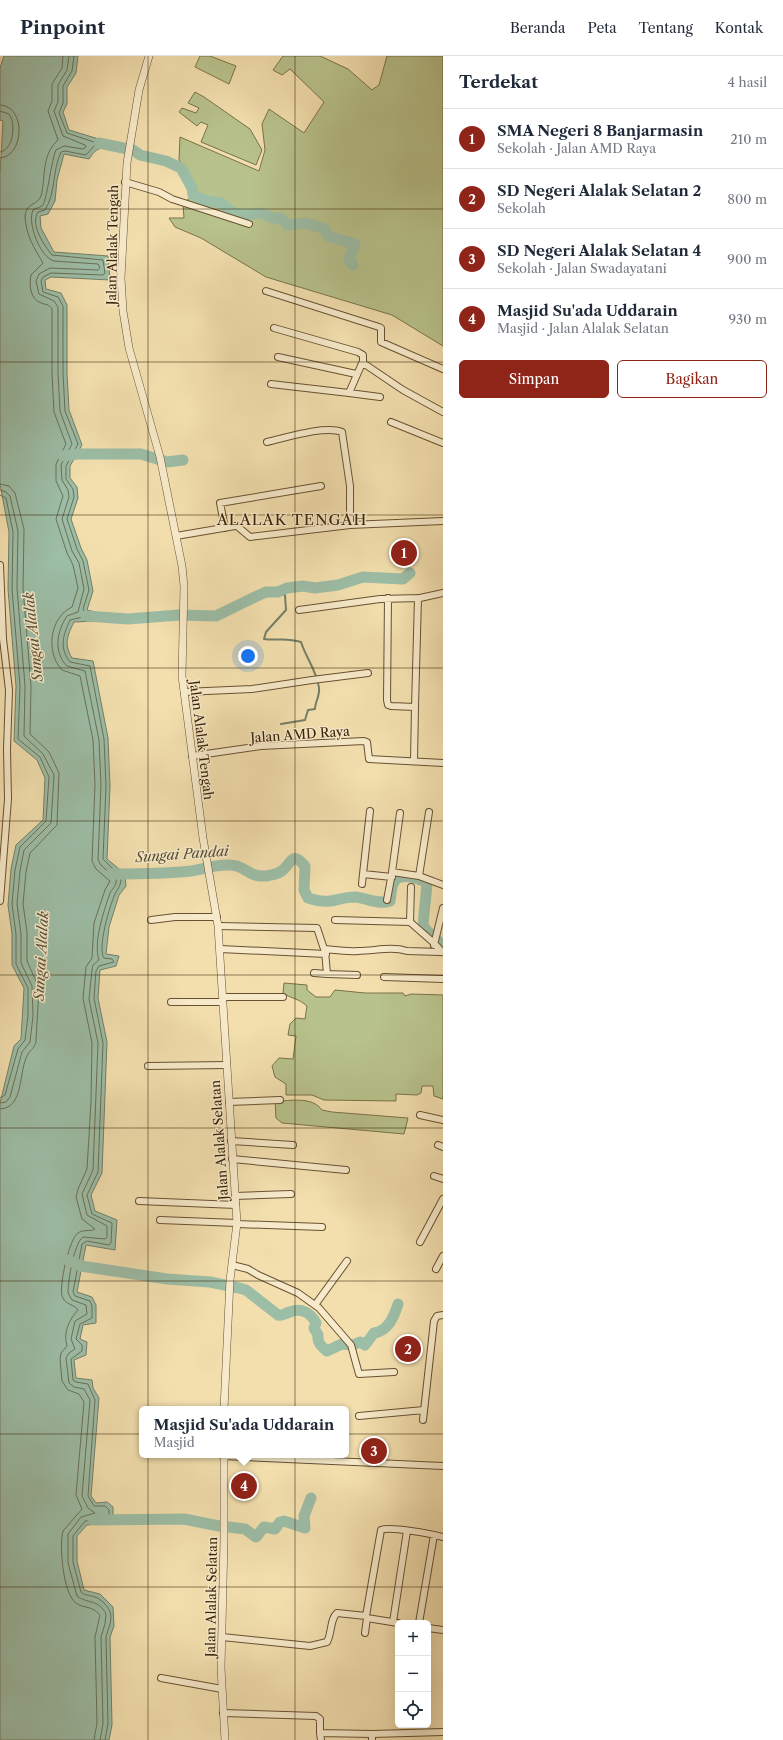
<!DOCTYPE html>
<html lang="id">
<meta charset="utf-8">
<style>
:root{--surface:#fff;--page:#f6f6f7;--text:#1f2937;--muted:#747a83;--line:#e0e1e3;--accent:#8f2418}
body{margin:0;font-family:"Libre Caslon Text",serif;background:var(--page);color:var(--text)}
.controls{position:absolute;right:12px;bottom:12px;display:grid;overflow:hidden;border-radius:6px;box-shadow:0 4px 16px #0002}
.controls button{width:36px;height:36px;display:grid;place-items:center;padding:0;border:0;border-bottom:1px solid var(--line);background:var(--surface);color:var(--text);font:20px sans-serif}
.you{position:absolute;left:248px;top:600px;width:14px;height:14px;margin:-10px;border:3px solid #fff;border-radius:50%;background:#1a73e8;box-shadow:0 0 0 6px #1a73e833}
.badge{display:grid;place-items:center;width:26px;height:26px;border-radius:50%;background:var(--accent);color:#fff;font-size:13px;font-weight:700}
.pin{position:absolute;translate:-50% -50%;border:2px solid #fff;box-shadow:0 1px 4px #0006}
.popup{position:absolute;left:139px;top:1350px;width:210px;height:52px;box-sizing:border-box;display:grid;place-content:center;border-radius:6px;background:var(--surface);filter:drop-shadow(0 1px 3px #0005);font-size:13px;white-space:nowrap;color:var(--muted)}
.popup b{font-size:15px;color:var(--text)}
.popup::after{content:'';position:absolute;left:50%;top:100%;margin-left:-8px;border:8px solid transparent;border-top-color:var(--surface)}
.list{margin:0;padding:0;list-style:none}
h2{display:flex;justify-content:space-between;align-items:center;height:52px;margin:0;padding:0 16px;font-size:17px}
h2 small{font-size:13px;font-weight:400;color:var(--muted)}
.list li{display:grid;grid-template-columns:26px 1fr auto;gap:12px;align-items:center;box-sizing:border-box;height:60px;padding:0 16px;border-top:1px solid var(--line)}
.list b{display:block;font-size:15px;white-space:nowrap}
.list p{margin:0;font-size:13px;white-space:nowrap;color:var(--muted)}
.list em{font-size:13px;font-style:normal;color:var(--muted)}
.actions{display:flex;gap:8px;padding:12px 16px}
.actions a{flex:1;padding:9px 0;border:1px solid var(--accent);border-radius:6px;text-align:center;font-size:14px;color:var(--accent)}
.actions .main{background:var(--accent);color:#fff}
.icon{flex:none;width:22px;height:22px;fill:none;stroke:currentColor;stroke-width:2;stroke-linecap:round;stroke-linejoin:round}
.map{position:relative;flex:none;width:443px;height:1684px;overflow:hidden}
header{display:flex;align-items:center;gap:24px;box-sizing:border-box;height:56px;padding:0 20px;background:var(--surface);border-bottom:1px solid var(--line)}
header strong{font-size:19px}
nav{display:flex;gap:22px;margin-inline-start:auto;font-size:14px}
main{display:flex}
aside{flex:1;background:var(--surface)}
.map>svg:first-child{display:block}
.green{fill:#b8c28c;stroke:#78724a}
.water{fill:#9cbda6;stroke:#747f67}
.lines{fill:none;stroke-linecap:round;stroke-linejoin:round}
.shore{stroke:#6a7057;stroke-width:1}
.stream{stroke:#747f67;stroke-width:2}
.river{stroke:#9cbda6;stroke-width:11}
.minor-casing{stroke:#685132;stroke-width:8}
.tertiary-casing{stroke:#685132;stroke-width:8}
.minor{stroke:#f7eaca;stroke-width:6}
.tertiary{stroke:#f7eaca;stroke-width:7}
.grid{fill:none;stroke:#392208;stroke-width:1;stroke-opacity:0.55}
.labels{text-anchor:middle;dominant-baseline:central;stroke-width:3;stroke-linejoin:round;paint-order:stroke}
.street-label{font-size:13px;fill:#392208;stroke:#f7eaca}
.water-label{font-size:14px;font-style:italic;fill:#575037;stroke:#f7eaca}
.quarter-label{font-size:15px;letter-spacing:1px;fill:#392208;stroke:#f7eaca}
</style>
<header>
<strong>Pinpoint</strong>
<nav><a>Beranda</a><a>Peta</a><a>Tentang</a><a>Kontak</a></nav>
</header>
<main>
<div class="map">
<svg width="443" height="1684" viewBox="0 0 443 1684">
<rect width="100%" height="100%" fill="#f3dfae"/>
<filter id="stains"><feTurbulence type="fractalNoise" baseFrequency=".005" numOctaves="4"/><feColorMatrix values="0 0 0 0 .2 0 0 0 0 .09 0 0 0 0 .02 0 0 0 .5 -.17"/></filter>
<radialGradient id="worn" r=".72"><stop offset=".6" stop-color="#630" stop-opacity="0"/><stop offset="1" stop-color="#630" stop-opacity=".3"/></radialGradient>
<!-- green -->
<path class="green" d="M 200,0 L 210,0 L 236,10 L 229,28 L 195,11 Z
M 283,0 L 320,0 L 348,13 L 372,34 L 379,29 L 387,0 L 443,0 L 443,290 L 392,259 L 266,221 L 201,182 L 175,171 L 169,162 L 184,162 L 183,148 L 197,135 L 179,104 L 180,81 L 259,115 L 265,94 L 262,68 L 269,53 L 304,77 L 324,46 L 290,13 L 282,19 L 273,14 Z
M 195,36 L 204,41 L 250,73 L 262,94 L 256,109 L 201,86 L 208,69 L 201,66 L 197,70 L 179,56 L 182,52 L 196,57 L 199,52 L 188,47 Z
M 284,927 L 307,929 L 307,934 L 316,941 L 330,941 L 335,934 L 365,937 L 403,937 L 405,940 L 411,938 L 443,939 L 443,1043 L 434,1040 L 433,1030 L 422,1030 L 421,1037 L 417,1039 L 396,1038 L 396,1045 L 324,1044 L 312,1039 L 286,1039 L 286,1028 L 275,1021 L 272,1010 L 279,1002 L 293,1003 L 296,980 L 288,979 L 290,968 L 296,962 L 305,963 L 307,950 C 298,942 292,943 283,937 Z
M 275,1045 C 291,1045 312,1040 322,1054 L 332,1056 L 408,1062 L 404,1078 L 282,1067 L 276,1062 Z"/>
<!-- water -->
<path class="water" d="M 4,0 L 78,0 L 76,17 L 67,31 L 67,48 L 63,56 L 69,74 L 112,87 L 110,92 C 98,91 95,94 89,103 L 64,98 L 57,124 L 55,145 L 48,158 L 40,160 L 41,172 L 54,196 L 108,200 L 110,224 L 51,221 L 45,224 L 46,233 L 61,237 L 67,249 L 67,317 L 69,354 L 82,389 L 70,410 L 70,422 L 77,431 L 78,442 L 71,463 L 81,492 L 87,504 L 93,535 L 87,554 L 100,557 L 99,565 L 74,566 C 67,580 64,589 72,602 L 93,605 L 108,682 L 110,730 L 107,803 L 125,818 L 126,830 L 119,839 L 109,871 L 106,898 L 119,900 L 116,910 L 100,914 L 98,942 L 107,986 L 102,1117 L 91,1139 L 95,1155 L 117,1164 L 115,1194 L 86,1189 L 77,1236 L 92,1241 L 96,1249 L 96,1267 L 83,1269 L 80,1283 L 87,1286 L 86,1299 L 74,1304 L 76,1322 L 92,1324 L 93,1332 L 99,1342 L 91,1440 L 96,1447 L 107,1446 L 113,1451 L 113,1461 L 106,1467 L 87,1469 L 77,1480 L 77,1505 L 84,1534 L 100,1538 L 113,1551 L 114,1570 L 110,1581 L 112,1669 L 109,1684 L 0,1684 L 0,1047 L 14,990 L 21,983 L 24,932 L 12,909 L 12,878 L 8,849 L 11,813 L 16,789 L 43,764 L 45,722 L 37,704 L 14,685 L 16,630 L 8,533 L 9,476 L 0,428 L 0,118 L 3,65 L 0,64 L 0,12 Z"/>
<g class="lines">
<!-- shore -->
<path class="shore" d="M 63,0 L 62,12 L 52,28 L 52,45 L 48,55 L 58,84 C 41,99 46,121 41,140 C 38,149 25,147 25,161 C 26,179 34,192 43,207 L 31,219 C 29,229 30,243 41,247 C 46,249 49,248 52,253 L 52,318 L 54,356 L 66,388 L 56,408 L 56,425 L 63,440 L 56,463 L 67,497 L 73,509 L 78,532 L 72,551 C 50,561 45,596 62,614 L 80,620 L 93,684 L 95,729 L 92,805 L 96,813 L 110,825 L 105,834 L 94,867 L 92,902 L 86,911 L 83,942 L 92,987 L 91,1046 L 87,1113 L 78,1133 L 76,1141 L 82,1163 L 95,1173 C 91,1176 83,1173 78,1177 C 69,1183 59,1230 62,1240 C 65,1249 74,1248 78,1254 C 69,1264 63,1276 67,1290 L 61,1297 L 60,1303 L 62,1325 L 68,1334 L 79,1338 L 84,1346 L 76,1439 L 82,1453 L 63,1475 C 59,1489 63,1538 76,1547 C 85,1553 91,1549 100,1559 L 95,1581 L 97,1667 L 94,1684
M 69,0 L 67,14 L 58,29 L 58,46 L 54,55 L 63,80 L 85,89 L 86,91 L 83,93 L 64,90 L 56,94 C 51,105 47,146 42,150 C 39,152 36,152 33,154 C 27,167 40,201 54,205 L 98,208 L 100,212 L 98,214 L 50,212 L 39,218 L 36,225 L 39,238 L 54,245 L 58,251 L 58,318 L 60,355 L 72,388 L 61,409 L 62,424 L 68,434 L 69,441 L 62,463 L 72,495 L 79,507 L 84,533 L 78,556 L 67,560 C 57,575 53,596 67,610 L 85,615 L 99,684 L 101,729 L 98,804 L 101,809 L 116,823 C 117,829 113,832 110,837 C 104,855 93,886 99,904 L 93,909 L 92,914 L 89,943 L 98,987 L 93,1114 L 82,1138 L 87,1159 L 107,1170 L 107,1181 L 105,1183 L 83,1181 C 74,1187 68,1225 68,1237 L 72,1244 L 86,1249 L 87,1258 L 75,1265 L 71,1283 L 75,1293 L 69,1297 L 66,1302 L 69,1327 L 74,1331 L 84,1333 L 90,1344 L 82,1440 L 88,1452 L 95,1457 L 81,1461 L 68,1478 L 68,1507 L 77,1540 C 87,1548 99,1543 106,1558 L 105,1568 L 101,1581 L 103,1668 L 100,1684
M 74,0 L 72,15 L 63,30 L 63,47 L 59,57 L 67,77 L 94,86 L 95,89 L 86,99 L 65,95 L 61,96 C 52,115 56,137 45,154 L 38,156 C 30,169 44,189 52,199 L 103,204 L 105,217 L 103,219 L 51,217 L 43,221 L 41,225 L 43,236 L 58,241 L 63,250 L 63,317 L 65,355 L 78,388 L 66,410 L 66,423 L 73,433 L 74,441 L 67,463 L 77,493 L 83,505 L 89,534 L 83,553 L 87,560 L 70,564 C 63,579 59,592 70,606 L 90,610 L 104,683 L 106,730 L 103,803 L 121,821 C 121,829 119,831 115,838 C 110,849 97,892 104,902 L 112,903 L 114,906 L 99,910 L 96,915 L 94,942 L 103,987 L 98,1116 L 87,1139 L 92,1158 L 112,1167 L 111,1187 L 109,1189 L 87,1185 L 82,1188 L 73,1236 L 75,1240 L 90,1245 L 92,1250 L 92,1262 L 80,1268 L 76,1283 L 82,1289 L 82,1295 L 71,1303 L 73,1324 L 76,1326 L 88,1328 L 95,1344 L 88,1440 L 94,1450 L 105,1450 L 109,1454 L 109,1459 L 104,1463 L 85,1465 L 73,1480 L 73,1506 L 81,1536 C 85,1540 90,1539 95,1541 C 99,1542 100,1544 103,1546 C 116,1559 110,1566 106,1581 L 108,1668 L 105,1684
M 0,49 C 27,50 24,101 0,102
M 0,55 L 9,58 C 16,67 14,94 0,96
M 0,428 L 9,430 L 15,437 L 24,473 L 23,532 L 31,630 L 30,678 L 49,696 L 59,717 L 57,769 L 30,797 L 26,816 L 23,848 L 27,876 L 27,905 L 39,932 L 36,985 C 35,992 31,993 28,998 C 18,1014 25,1052 0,1053
M 0,434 L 6,436 L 10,440 L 18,475 L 17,532 L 25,630 L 24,680 L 43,698 L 54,719 L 51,767 L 24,794 L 20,815 L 17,848 L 21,878 L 21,907 L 32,930 L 33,960 L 30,986 L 22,996 L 10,1041 L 6,1046 L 0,1047
M 0,439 L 6,442 L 13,476 L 12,533 L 20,630 L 18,683 L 40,701 L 49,721 L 46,765 L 20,791 L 15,814 L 12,848 L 16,878 L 16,908 L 28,932 L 28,960 L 25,984 L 18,993 L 5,1039 L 0,1042"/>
<!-- stream -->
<path class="stream" d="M 278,536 L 285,539 L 286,554 L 266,576 L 264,583 C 278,585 285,581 301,586 C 306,602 317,615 319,632 C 320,640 315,646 315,653 L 308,654 L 305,664 L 281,668"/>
<!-- river -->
<path class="river" d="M 99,87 L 133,94 L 140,99 L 166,105 L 181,112 L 192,132 L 193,139 L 207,145 L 221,147 L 233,157 L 246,159 L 261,157 L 273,162 L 281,162 L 287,169 L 305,167 L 325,173 L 328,180 L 355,188 L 349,204 L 353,209
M 63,400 L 78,398 L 141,398 L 167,406 L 183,404
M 86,560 L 128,563 L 179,559 L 216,560 L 257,540 L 266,536 L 278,536 L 287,532 L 303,530 L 315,532 L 338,529 L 363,521 L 403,523 L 410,517
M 111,818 C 137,818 165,818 191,815 C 204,813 216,808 230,809 C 246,809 246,821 266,820 C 271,819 279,818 283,814 C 292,806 292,795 305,810 L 304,834 L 308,842 C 332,850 336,841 355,841 C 367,842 378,849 390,845 L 392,830 L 396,823 C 405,817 417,823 427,826 C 427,834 422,868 424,871 C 429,878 437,884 443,889
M 68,1204 L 81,1210 L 167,1223 L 210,1226 L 239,1232 L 246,1234 L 278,1259 C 283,1260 285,1257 290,1256 C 301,1251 311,1257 316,1267 L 314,1272 L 318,1279 C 317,1287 321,1290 327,1295 L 342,1288 L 353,1289 L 360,1286 L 365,1289 L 374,1277 C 388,1275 394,1261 398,1248
M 93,1464 L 184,1463 L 219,1470 L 245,1473 L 256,1481 L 264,1471 L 275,1473 L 280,1466 L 284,1465 L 305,1472 L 304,1460 L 311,1442"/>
<!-- minor casing -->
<g class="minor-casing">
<path id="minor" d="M 125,126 L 159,136 L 172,143 L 249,168
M 266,235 L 379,271 L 381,272 L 381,286 L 443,313
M 274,272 L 358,296 L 363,299 L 363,307 L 403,334 L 443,356
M 278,301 L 356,318
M 271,328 L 349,337 L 363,305
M 349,337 L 380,341
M 391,366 L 443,387
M 267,386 C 285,382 325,369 342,376 L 350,430 L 350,469
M 225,472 L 220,447 L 321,430
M 176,480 L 235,470 L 237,470 L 250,481 L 350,469 L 443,465
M 0,509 L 3,583 L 9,634 L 7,693 L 8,743 L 0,845
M 388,542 L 387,644 L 388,649 L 391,650 L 415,651 L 414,705
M 299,554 L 380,543 L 420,542 L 443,537
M 184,636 L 252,633 L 312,624 L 368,617
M 415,651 L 418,542
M 192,700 L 261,690 L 364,685 L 367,686 L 369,703 L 443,707
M 400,757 L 392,816 L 419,820 L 443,829
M 363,818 L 370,755
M 419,820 L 429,756
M 362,828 L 363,818 L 392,821
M 411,831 L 410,866 L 434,887 L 442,896
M 387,844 L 392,817
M 151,864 L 175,861 L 217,861
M 335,864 L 410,866
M 218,870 L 317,872 L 324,893 C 335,894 347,896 358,895 C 375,895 391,890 407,895 L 441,896
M 434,889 L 443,852
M 220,893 L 326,898
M 325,895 L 327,918 L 357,919
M 314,917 L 327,918
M 384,921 L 443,923
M 223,941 L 283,941
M 171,946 L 223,946
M 148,1010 L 227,1009
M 229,1046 L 280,1044
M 420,1059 L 443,1064
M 231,1085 L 293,1089
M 438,1089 L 443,1091
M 232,1103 L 346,1114
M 434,1120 L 443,1123
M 235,1140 L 291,1138
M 139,1145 L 236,1149
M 160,1164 L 237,1167
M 237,1168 L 322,1171
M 420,1186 L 443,1143
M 232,1209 L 248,1213 L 258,1219 L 298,1237 L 319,1252 L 351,1289 L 359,1318 L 394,1316
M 436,1213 L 443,1200
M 315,1249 L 347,1205
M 359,1360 L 424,1354
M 423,1364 L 434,1265 L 437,1260 L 443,1259
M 223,1400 L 443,1410
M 366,1560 L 381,1474 C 390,1470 431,1478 443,1481
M 393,1566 L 407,1475
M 419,1567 L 434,1479
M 428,1572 L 443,1574
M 365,1577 L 367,1562
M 222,1581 L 310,1590 L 327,1586 C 332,1577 330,1563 337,1557 L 366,1560 L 367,1562 L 398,1567
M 161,1622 L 222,1633
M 223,1657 L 316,1660 L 320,1663 L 320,1677
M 321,1684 L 320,1677 L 372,1678
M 372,1684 L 372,1678 L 443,1676"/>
</g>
<!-- tertiary casing -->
<g class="tertiary-casing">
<path id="tertiary" d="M 149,0 L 139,34 L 127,107 L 121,222 L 123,255 L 129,292 L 160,401 L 182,510 L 184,530 L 182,620 L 203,782 L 218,870 L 237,1167 L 230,1224 L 224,1353
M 224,1399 L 224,1484 L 221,1612 L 225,1684"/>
</g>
<!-- minor -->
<use href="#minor" class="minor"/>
<!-- tertiary -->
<use href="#tertiary" class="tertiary"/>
</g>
<!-- grid -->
<path class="grid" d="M 148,0 L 148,1684M 295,0 L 295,1684M 0,153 L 443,153M 0,306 L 443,306M 0,459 L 443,459M 0,612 L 443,612M 0,765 L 443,765M 0,919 L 443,919M 0,1072 L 443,1072M 0,1225 L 443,1225M 0,1378 L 443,1378M 0,1531 L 443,1531"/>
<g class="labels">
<!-- street labels -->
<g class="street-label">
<text transform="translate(112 189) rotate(-89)">Jalan Alalak Tengah</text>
<text transform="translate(300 678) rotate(-4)">Jalan AMD Raya</text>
<text transform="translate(202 684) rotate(83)">Jalan Alalak Tengah</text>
<text transform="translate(219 1084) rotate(-94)">Jalan Alalak Selatan</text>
<text transform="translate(211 1541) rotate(-89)">Jalan Alalak Selatan</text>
</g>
<!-- water labels -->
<g class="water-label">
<text transform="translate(33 581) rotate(-96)">Sungai Alalak</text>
<text transform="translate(182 798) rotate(-4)">Sungai Pandai</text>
<text transform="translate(41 900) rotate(-87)">Sungai Alalak</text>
</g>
<!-- quarter labels -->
<g class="quarter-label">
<text x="292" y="463">ALALAK TENGAH</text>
</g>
</g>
<rect width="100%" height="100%" filter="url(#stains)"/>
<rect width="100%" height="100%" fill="url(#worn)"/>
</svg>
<div class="controls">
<button>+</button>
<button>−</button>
<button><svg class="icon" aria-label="locate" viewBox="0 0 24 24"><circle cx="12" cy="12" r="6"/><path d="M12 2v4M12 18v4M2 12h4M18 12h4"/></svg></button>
</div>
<div class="you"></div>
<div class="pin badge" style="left:404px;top:497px">1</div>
<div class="pin badge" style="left:408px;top:1293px">2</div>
<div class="pin badge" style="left:374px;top:1395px">3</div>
<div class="pin badge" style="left:244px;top:1430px">4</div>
<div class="popup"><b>Masjid Su'ada Uddarain</b>Masjid</div>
</div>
<aside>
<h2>Terdekat<small>4 hasil</small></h2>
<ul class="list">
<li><span class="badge">1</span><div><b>SMA Negeri 8 Banjarmasin</b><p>Sekolah · Jalan AMD Raya</p></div><em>210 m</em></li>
<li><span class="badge">2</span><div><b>SD Negeri Alalak Selatan 2</b><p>Sekolah</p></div><em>800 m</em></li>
<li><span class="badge">3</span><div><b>SD Negeri Alalak Selatan 4</b><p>Sekolah · Jalan Swadayatani</p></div><em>900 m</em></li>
<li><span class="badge">4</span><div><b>Masjid Su'ada Uddarain</b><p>Masjid · Jalan Alalak Selatan</p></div><em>930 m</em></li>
</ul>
<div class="actions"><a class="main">Simpan</a><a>Bagikan</a></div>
</aside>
</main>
